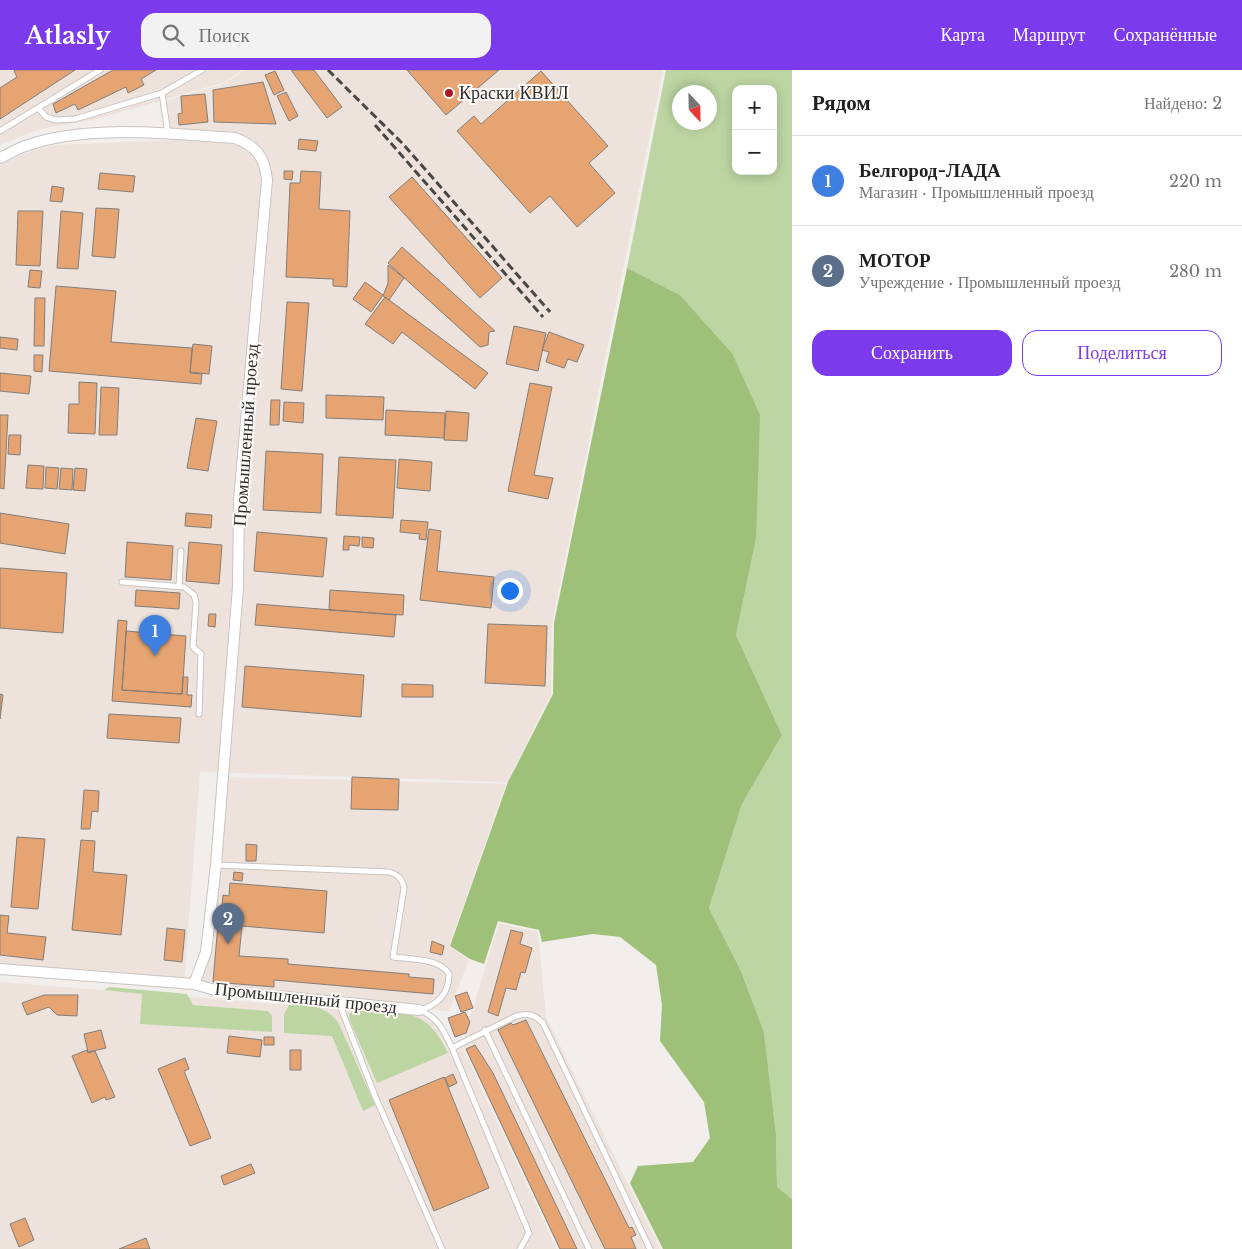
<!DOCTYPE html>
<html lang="ru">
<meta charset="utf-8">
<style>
:root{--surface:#fff;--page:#f2f2f2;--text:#202124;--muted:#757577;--line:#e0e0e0;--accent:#7c3aed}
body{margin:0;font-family:"Libre Baskerville",serif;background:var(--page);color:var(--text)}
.controls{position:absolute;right:15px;top:15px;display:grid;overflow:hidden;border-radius:10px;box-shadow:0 2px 12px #0003}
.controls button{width:45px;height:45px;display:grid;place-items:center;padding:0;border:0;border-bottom:1px solid var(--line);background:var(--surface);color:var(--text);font:25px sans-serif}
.compass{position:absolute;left:672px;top:15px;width:45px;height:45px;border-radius:50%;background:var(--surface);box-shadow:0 2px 12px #0003;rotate:158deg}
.you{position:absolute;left:509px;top:520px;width:18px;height:18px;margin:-12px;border:4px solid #fff;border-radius:50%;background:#1a73e8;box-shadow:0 0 0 8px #1a73e833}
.badge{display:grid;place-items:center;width:32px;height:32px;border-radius:50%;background:var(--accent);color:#fff;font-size:16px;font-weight:700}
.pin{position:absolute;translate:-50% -41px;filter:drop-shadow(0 1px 2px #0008)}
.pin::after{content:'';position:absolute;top:26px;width:18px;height:15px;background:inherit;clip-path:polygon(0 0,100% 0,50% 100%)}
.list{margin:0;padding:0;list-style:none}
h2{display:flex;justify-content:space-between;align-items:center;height:65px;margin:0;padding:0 20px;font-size:21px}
h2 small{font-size:16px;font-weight:400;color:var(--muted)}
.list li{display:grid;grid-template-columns:32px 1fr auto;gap:15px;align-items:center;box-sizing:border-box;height:90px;padding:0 20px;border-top:1px solid var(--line)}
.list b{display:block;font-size:19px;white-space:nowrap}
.list p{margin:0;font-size:16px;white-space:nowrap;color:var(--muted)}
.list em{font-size:16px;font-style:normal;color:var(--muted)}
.actions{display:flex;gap:10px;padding:15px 20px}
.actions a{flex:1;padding:11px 0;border:1px solid var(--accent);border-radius:15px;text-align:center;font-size:18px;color:var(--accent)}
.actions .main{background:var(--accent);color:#fff}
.icon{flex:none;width:28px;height:28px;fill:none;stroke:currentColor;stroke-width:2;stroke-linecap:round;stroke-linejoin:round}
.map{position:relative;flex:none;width:792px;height:1179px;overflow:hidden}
header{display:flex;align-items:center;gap:30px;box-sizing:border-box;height:70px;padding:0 25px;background:var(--accent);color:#fff}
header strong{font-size:24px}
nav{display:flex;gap:28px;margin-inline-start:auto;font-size:18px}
.search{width:350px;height:45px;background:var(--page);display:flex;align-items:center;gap:12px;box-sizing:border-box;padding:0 18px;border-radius:15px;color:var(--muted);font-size:19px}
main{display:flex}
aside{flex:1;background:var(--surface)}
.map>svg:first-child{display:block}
.built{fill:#eee3dc}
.green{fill:#bcd5a2;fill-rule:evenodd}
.forest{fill:#9fc079}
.building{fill:#e6a472;stroke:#817e7c}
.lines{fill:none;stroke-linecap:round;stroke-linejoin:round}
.lane-casing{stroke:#c8c4c2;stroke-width:7}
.street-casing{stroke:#c8c4c2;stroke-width:12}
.lane{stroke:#fff;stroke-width:5}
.street{stroke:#fff;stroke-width:10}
.rail{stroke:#494746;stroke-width:3;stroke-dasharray:8 4;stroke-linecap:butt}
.poi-dot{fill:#ab1727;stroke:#fffbf9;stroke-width:2}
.labels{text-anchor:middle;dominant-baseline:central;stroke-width:4;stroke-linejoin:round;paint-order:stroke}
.poi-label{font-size:18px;fill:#2f2e2d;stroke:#fffbf9;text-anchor:start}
.street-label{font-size:18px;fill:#2f2e2d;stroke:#fffbf9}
</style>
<header>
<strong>Atlasly</strong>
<div class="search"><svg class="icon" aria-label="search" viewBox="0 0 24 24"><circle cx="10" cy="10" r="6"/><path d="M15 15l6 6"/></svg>Поиск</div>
<nav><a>Карта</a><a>Маршрут</a><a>Сохранённые</a></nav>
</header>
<main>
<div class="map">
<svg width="792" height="1179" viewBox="0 0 792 1179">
<rect width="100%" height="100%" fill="#f1eeec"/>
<!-- built -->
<path class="built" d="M 0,0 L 243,0 L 225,12 L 97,49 L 40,59 L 0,75 Z
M 245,0 L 663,0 L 552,554 L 551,624 L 507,712 L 200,702 L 184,917 L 0,896 L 0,95 L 31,81 L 54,75 L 171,70 L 166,31 L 226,13 Z
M 221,707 L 506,714 L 449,876 L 469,890 L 449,941 L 201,920 Z
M 499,853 L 538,862 L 546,947 L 660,1179 L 559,1179 L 462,974 Z
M 0,912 L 418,945 L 429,948 L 439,958 L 449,979 L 461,975 L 557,1179 L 0,1179 Z"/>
<!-- green -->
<path class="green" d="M 666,0 L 792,0 L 792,1129 L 777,1117 L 776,1064 L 764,962 L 741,901 L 709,838 L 742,734 L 782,665 L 736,565 L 756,469 L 732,283 L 680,225 L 627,198 ZM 736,19 L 773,19 L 773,101 L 736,101 ZM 680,22 L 710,22 L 710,52 L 680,52 Z
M 109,917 L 187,924 L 193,935 L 268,941 L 272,946 L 272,962 L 140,954 L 142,924 L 104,920 Z
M 289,935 C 309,933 326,937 338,952 L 375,1035 L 363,1041 L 332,966 L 284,963 L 284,944 Z
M 356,940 C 403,944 425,935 448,983 L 377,1013 L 350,951 L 349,944 Z"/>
<!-- forest -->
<path class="forest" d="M 627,198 L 680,225 L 732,283 L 760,345 L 756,469 L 736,565 L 782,665 L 742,734 L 709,838 L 741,901 L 764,962 L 776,1064 L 777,1117 L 792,1129 L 792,1179 L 663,1179 L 630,1113 L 638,1096 L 693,1092 L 710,1068 L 704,1032 L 660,971 L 662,935 L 656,895 L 620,867 L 593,864 L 542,872 L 539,860 L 498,851 L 484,894 L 470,889 L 450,876 L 508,712 L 553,624 L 554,553 Z"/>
<!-- building -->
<path class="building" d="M 16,0 L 75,0 L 0,49 L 0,18 L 17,7 L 14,1 Z
M 113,0 L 156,0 L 141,9 L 144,15 L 128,23 L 126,17 L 78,40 L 75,34 L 56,43 L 53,34 Z
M 291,0 L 314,0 L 342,37 L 327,48 Z
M 407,0 L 499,0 L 446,45 Z
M 275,1 L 284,20 L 274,25 L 265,5 Z
M 541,1 L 608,76 L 589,93 L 615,123 L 577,157 L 550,126 L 530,143 L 457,61 L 474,46 L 481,54 Z
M 263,12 L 276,54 L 214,52 L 213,20 Z
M 286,22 L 298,46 L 289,51 L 277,26 Z
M 205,24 L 208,52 L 179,55 L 178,44 L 182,43 L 181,26 Z
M 299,69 L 318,71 L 316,81 L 298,79 Z
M 284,101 L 293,101 L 292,110 L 284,109 Z
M 301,101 L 321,102 L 319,139 L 350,141 L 347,217 L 333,216 L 333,209 L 286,207 L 290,113 L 300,113 Z
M 100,103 L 135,106 L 133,122 L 98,119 Z
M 412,107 L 502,208 L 480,228 L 389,127 Z
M 52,116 L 64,118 L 62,132 L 50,131 Z
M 96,138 L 119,139 L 115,188 L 92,186 Z
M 18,141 L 43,141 L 40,196 L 16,195 Z
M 61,141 L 83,143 L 78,199 L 57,198 Z
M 402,177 L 495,261 L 489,262 L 488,275 L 480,277 L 388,193 Z
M 388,195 L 404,208 L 389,230 L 383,226 L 388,213 Z
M 30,200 L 42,201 L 40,218 L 28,217 Z
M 365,212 L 383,225 L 371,242 L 353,229 Z
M 56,216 L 116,221 L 111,272 L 192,278 L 190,303 L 202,304 L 201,314 L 49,301 Z
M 385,227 L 488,303 L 475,319 L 402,262 L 393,274 L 365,254 Z
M 35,228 L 45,228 L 44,276 L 34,276 Z
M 287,232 L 309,233 L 302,321 L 281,319 Z
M 514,256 L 546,263 L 538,301 L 506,294 Z
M 549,262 L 584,275 L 577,292 L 568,289 L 564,298 L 546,292 L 549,282 L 542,280 Z
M 0,267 L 18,269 L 17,280 L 0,278 Z
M 193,274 L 212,276 L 209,304 L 190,302 Z
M 34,285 L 43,285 L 42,302 L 34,301 Z
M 0,303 L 31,306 L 29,324 L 0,321 Z
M 79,312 L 97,313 L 95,364 L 68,363 L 69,334 L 79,334 Z
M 530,313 L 552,317 L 534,405 L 553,408 L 548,429 L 508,421 Z
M 101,317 L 119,318 L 117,365 L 99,365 Z
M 326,325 L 384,327 L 383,350 L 326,348 Z
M 271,330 L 280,330 L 279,355 L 270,355 Z
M 284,332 L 304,333 L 303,353 L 283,351 Z
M 386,340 L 445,343 L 444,368 L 385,365 Z
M 446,341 L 469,343 L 467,371 L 444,370 Z
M 0,345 L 8,345 L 4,419 L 0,418 Z
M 196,348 L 217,351 L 208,401 L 187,398 Z
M 9,365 L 21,365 L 20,385 L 8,384 Z
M 266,381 L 323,384 L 321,443 L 263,440 Z
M 339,387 L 396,390 L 393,448 L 336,445 Z
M 399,389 L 432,392 L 430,421 L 397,418 Z
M 28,395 L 44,396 L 43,419 L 26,418 Z
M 46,397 L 59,398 L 57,419 L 45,418 Z
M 61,398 L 73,399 L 72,420 L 59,419 Z
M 75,398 L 87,399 L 85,421 L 73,420 Z
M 0,443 L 69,454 L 65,484 L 0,473 Z
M 186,443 L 212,445 L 211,458 L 185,456 Z
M 401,450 L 428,452 L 426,470 L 419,469 L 420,464 L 400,462 Z
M 429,459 L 441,461 L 437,501 L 494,507 L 491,538 L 420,530 Z
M 257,462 L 327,468 L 323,507 L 254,501 Z
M 344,466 L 360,467 L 359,476 L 349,475 L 349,480 L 343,480 Z
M 362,467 L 374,468 L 373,478 L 362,477 Z
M 127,472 L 173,476 L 171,510 L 125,507 Z
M 189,472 L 222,475 L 219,514 L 186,511 Z
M 0,498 L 67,503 L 63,563 L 0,558 Z
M 136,520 L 180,523 L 179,539 L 135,536 Z
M 330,520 L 404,525 L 403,545 L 329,540 Z
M 257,534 L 396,545 L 394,567 L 255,555 Z
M 209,544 L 216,544 L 215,557 L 208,556 Z
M 118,550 L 127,551 L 122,620 L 182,624 L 183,607 L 188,607 L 187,625 L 192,625 L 191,637 L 112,631 Z
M 488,554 L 547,556 L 545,616 L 485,613 Z
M 126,561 L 186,566 L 182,624 L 122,620 Z
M 245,596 L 364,605 L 361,647 L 242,637 Z
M 402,614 L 433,615 L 433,627 L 402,627 Z
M 0,624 L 3,625 L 0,649 Z
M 109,644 L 181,648 L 179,673 L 107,668 Z
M 352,707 L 399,709 L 398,740 L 351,739 Z
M 84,720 L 99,721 L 98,742 L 92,741 L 90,759 L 81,759 Z
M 17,767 L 45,769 L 38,839 L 11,837 Z
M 81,770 L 95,771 L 93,802 L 127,805 L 121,865 L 72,860 Z
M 246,774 L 257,775 L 256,791 L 246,791 Z
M 234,802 L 243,803 L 242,811 L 233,810 Z
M 230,813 L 327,821 L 324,863 L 242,856 L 239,886 L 288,889 L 288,894 L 409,904 L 409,907 L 434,909 L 433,924 L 274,910 L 274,917 L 213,912 L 218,854 L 227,855 L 228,836 L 222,836 L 223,825 L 229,826 Z
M 0,845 L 9,846 L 7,863 L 46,867 L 43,890 L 0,885 Z
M 167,858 L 185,860 L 182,892 L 164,890 Z
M 511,860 L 523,863 L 520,874 L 532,878 L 525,903 L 521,902 L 516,920 L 506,918 L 498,946 L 488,942 Z
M 432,871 L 444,876 L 442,885 L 430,882 Z
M 467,922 L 473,938 L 461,942 L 455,926 Z
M 44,925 L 78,925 L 77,946 L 57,945 L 49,937 L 27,945 L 22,933 Z
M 465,942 L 470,952 L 466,963 L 455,967 L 448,948 Z
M 526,950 L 629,1158 L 632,1157 L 636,1165 L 631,1167 L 636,1179 L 605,1179 L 498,960 L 511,953 L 513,955 Z
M 101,960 L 106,978 L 88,982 L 84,964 Z
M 229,966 L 262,970 L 260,987 L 227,983 Z
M 264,967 L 274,967 L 274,975 L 264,975 Z
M 475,975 L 493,1003 L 577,1179 L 560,1179 L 466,979 Z
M 87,980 L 88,983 L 95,981 L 115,1027 L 106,1030 L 105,1027 L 92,1033 L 72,986 Z
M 290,980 L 301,980 L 301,1000 L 290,1000 Z
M 185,988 L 189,999 L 184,1001 L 211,1068 L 190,1076 L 158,999 Z
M 453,1004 L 457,1013 L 449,1017 L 445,1008 Z
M 444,1007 L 489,1118 L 434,1141 L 389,1030 Z
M 251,1094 L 255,1103 L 224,1115 L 221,1106 Z
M 25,1148 L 34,1170 L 19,1177 L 10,1154 Z
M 146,1168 L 150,1179 L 119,1179 Z"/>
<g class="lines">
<!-- lane casing -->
<g class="lane-casing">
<path id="lane" d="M 162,23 L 168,64
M 38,38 L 46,47 L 56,50 L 75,49 L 162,23 L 202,0
M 0,61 L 100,0
M 122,512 L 184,517 L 194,525 L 196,532 L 193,577 L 201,584 L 199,644
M 179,516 L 181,481
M 216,795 L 389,802 C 398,805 402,808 404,818 L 393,887 C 409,889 440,888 449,904 C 449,924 437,936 419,940
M 339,933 L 375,1026 L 442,1179
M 419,940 C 438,947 444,961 452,978 L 529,1163 L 520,1179
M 485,960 L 589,1179
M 452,978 L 516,946 C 528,943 534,944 543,953 L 650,1179"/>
</g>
<!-- street casing -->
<g class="street-casing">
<path id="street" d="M 0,88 C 9,84 18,78 28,75 C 90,54 170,64 235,68 C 256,76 265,87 267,110 L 239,431 L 238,517 L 216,795 L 206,882 L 194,914
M 0,899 L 194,914 L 215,920 L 419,940"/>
</g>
<!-- lane -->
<use href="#lane" class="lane"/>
<!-- street -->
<use href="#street" class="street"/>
<!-- rail -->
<path class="rail" d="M 328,0 L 403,74 L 550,242
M 375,55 L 543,247"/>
</g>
<!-- markers -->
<circle class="poi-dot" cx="449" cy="23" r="5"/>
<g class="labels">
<!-- poi labels -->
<g class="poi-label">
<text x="459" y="23">Краски КВИЛ</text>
</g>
<!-- street labels -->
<g class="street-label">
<text transform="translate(246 365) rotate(-86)">Промышленный проезд</text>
<text transform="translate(306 928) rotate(6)">Промышленный проезд</text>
</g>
</g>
</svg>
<div class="controls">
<button>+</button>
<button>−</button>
</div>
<svg class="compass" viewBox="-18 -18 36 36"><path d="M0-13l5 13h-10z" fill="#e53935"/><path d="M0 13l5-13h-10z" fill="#757577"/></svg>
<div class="you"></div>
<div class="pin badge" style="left:155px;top:586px;background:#3f7fe0">1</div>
<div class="pin badge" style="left:228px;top:874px;background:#5c6f8a">2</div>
</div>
<aside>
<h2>Рядом<small>Найдено: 2</small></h2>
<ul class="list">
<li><span class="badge" style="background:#3f7fe0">1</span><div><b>Белгород-ЛАДА</b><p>Магазин · Промышленный проезд</p></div><em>220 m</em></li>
<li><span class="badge" style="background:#5c6f8a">2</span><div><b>МОТОР</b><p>Учреждение · Промышленный проезд</p></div><em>280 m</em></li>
</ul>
<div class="actions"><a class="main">Сохранить</a><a>Поделиться</a></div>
</aside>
</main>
